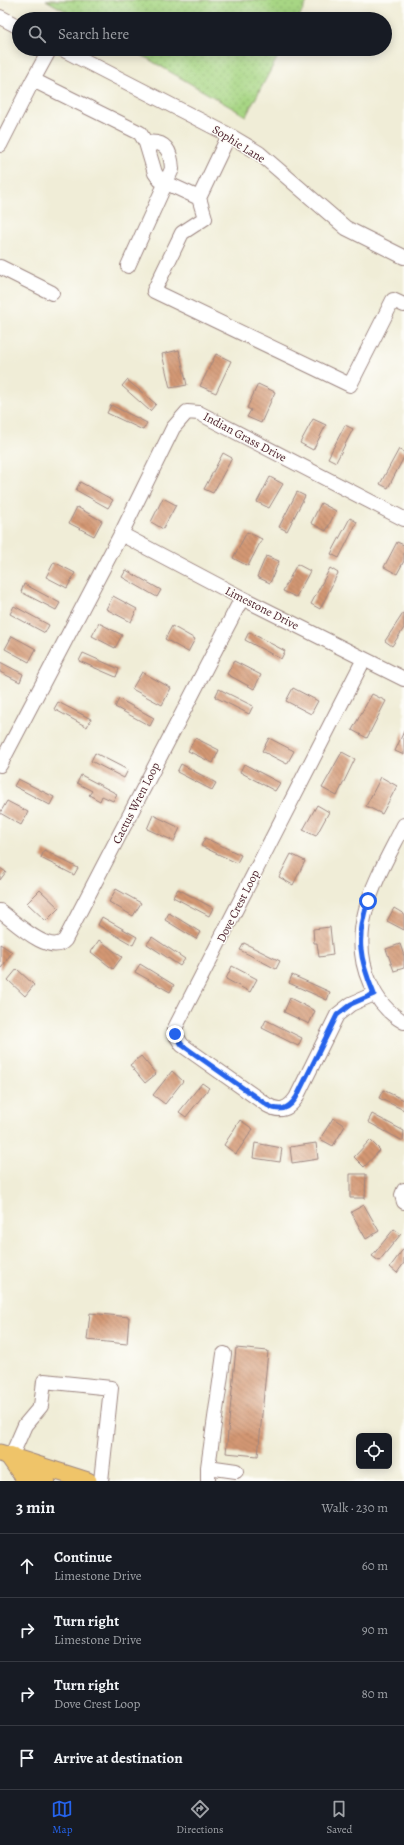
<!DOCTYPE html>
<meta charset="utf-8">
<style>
:root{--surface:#171b24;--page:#242831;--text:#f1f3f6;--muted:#9ea1a6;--line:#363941;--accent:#2563eb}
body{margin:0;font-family:Alegreya,serif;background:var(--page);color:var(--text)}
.controls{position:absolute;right:12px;bottom:12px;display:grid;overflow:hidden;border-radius:6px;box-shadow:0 2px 10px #0003}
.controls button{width:36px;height:36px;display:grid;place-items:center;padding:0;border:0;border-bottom:1px solid var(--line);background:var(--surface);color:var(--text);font:20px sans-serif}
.stop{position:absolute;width:12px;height:12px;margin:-9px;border:3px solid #2563eb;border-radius:50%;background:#fff}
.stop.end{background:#2563eb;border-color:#fff;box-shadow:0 1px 4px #0008}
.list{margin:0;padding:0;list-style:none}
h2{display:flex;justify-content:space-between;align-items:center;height:52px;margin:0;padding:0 16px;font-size:17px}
h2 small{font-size:13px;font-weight:400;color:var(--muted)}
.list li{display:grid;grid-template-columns:26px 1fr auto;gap:12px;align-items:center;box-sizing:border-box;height:64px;padding:0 16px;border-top:1px solid var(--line)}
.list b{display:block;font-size:15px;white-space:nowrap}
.list p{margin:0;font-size:13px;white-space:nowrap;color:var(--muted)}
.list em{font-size:13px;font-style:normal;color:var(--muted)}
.icon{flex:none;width:22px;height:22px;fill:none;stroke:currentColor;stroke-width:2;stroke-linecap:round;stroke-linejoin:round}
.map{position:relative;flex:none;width:404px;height:1481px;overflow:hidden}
.search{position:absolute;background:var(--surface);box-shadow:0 2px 10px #0003;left:12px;right:12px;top:12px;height:44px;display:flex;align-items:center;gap:10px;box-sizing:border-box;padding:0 14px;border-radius:22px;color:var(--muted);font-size:15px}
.sheet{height:308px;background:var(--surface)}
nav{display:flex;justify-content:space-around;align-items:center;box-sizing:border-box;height:56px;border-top:1px solid var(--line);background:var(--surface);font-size:11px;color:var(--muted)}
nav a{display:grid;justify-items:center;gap:2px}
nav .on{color:var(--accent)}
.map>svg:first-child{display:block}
.grass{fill:url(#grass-dots);stroke:#787a58}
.building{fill:url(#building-back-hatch)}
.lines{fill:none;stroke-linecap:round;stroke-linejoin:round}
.minor-casing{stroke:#9d8681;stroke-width:16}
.major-casing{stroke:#9d8681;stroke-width:19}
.highway-casing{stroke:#9d8681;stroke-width:22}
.minor{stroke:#fff;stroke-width:14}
.major{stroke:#efc469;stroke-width:17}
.highway{stroke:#efc469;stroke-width:20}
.route{stroke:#2563eb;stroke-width:5}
.labels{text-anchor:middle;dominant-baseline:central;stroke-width:3;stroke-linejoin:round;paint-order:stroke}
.street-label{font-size:12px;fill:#4a1f2b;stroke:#fdfcf7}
</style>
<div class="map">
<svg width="404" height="1481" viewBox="0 0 404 1481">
<defs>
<pattern id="grass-dots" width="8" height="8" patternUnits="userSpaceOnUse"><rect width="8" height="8" fill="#a7d684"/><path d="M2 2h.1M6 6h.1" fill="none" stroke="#91b772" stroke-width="1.8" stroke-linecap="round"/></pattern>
<pattern id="building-back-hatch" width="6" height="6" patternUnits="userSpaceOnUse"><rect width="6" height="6" fill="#d39773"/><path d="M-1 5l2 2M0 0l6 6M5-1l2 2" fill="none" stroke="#ad7b5f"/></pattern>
</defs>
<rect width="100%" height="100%" fill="#fdfcf7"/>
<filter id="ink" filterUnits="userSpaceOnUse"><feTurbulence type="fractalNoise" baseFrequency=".025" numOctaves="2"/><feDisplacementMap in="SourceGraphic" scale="8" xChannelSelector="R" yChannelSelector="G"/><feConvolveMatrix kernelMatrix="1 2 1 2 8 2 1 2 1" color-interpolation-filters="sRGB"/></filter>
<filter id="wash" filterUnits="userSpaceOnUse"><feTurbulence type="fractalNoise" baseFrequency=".012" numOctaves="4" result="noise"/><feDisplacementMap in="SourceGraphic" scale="16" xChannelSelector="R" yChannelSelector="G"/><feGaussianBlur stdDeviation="0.9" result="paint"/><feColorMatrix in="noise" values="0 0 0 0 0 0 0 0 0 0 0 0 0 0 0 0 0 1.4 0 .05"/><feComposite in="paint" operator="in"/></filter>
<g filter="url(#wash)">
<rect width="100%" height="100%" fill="#f0edd7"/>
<!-- grass -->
<path class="grass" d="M 46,0 L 308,0 L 298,19 L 79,19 Z
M 131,49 L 282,49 L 246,116 Z"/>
<g id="blocks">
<!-- building -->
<path class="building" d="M 179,350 L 187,385 L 170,388 L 162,354 Z
M 216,354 L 231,361 L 216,393 L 200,386 Z
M 127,380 L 156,404 L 150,411 L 122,386 Z
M 258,384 L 275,392 L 261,423 L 247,417 L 251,410 L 247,408 Z
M 111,405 L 147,423 L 143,430 L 107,413 Z
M 313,419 L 326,425 L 313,450 L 300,443 Z
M 345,425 L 353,429 L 336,462 L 328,458 Z
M 399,449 L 404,452 L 404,457 L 388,488 L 380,484 Z
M 223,453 L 232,458 L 213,493 L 204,489 Z
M 270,477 L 283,484 L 269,508 L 257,502 Z
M 80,482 L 113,500 L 108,508 L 76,490 Z
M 297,492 L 305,496 L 287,531 L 279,527 Z
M 163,498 L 176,505 L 163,529 L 151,522 Z
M 321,503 L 336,511 L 326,531 L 311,523 Z
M 77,507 L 102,521 L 94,536 L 69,523 Z
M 350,518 L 357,522 L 339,558 L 331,554 Z
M 247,532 L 262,539 L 248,566 L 233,558 Z
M 397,542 L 404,545 L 404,561 L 397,574 L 384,567 Z
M 266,556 L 279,561 L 270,583 L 257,577 Z
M 54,562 L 75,573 L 67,588 L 46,577 Z
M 297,564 L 310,571 L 296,597 L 283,591 Z
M 330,568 L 338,573 L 320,609 L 311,604 Z
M 126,570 L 161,590 L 157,597 L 122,577 Z
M 24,584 L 60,603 L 56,610 L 21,592 Z
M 113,596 L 137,609 L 131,622 L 106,609 Z
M 14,606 L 49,625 L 45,633 L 10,614 Z
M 404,612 L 404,628 L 392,646 L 385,641 Z
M 99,623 L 122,635 L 115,648 L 92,636 Z
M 172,626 L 195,639 L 188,652 L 165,639 Z
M 249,632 L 285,651 L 281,659 L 245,640 Z
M 12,636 L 36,649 L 29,662 L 5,649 Z
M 83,653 L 119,669 L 116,677 L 79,661 Z
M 234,661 L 261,675 L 254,689 L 227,674 Z
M 0,662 L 23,674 L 20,682 L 0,672 Z
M 142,672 L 171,688 L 162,705 L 132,689 Z
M 293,688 L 318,701 L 311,714 L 286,701 Z
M 219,689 L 253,706 L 249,714 L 215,697 Z
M 372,694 L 386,701 L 367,738 L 352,730 Z
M 119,699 L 154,718 L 150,726 L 115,707 Z
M 58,702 L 91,719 L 87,727 L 54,709 Z
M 404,731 L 404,755 L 395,751 Z
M 195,738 L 219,750 L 213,763 L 188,751 Z
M 269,738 L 294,751 L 287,764 L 262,751 Z
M 342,752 L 355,759 L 337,796 L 322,788 Z
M 95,753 L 128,770 L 124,778 L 91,761 Z
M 181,764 L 216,783 L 212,790 L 177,772 Z
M 244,764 L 280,783 L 275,791 L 240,772 Z
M 81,775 L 117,794 L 113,801 L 102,796 L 100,801 L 89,795 L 92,791 L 77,783 Z
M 381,777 L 397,786 L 382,814 L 366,806 Z
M 18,779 L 54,797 L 50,805 L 14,786 Z
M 7,801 L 28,812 L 21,825 L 0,813 Z
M 317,805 L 329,812 L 316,836 L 303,830 Z
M 153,815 L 180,828 L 174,841 L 147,829 Z
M 205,838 L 241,855 L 237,863 L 201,846 Z
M 44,850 L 78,868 L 74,875 L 41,858 Z
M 291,854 L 305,861 L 293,885 L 279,877 Z
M 0,868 L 6,872 L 0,880 Z
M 116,889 L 141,903 L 133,916 L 109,902 Z
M 178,889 L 213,908 L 209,916 L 173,897 Z
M 40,890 L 59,908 L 46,921 L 27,903 Z
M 394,908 L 404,914 L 404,930 L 387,921 Z
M 169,913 L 200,932 L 196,939 L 165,920 Z
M 102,917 L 137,937 L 133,945 L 98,925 Z
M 330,927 L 333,955 L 319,957 L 317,943 L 314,943 L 313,929 Z
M 152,937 L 185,959 L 180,966 L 147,944 Z
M 99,940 L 122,957 L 113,969 L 91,952 Z
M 244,943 L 280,961 L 276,969 L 240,950 Z
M 0,944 L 12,952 L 0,970 Z
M 400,944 L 404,956 L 404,968 L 394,971 L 386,949 Z
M 140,964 L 174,985 L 170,992 L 135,972 Z
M 232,966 L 257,979 L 250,992 L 226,979 Z
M 17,969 L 34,985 L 25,996 L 8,980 Z
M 292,975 L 330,992 L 327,1000 L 289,983 Z
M 290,998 L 315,1011 L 309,1024 L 284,1012 Z
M 266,1020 L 302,1038 L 298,1046 L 262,1028 Z
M 141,1056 L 156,1074 L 145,1083 L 130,1065 Z
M 172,1071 L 183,1081 L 165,1104 L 153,1095 Z
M 202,1083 L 209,1088 L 186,1117 L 179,1112 Z
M 383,1090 L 404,1100 L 404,1110 L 379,1098 Z
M 372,1114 L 404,1131 L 403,1141 L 368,1122 Z
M 333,1118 L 345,1126 L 333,1146 L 320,1139 Z
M 240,1120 L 253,1129 L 236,1154 L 224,1145 Z
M 370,1140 L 380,1150 L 364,1167 L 354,1157 Z
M 255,1143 L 282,1148 L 280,1162 L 253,1158 Z
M 316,1143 L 318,1159 L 292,1163 L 290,1147 Z
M 350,1174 L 366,1174 L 365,1198 L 350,1198 Z
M 364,1205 L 379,1231 L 366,1239 L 351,1212 Z
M 394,1229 L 401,1234 L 379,1261 L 372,1256 Z
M 404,1248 L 404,1263 L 397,1273 L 390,1267 Z
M 90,1313 L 129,1317 L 127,1344 L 87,1340 Z
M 236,1348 L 268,1351 L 258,1456 L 226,1453 Z"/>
</g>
</g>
<g filter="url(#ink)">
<use href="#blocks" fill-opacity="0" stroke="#9d8681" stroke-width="1"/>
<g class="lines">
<!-- minor casing -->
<g class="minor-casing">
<path id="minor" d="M 0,17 L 19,27
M 50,49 L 33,80 L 140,133 L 146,143 L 155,173 L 160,180 L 199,198
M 62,49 L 229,135 L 259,153 L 346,228 L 404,257
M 229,135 L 199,198 L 205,218 L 182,233 L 154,291 L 350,385 L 393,300 L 404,305
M 0,145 L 33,80
M 128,266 L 172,169 C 171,151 166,140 146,143
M 0,267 L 52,293
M 121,534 L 242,598 L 404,679
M 364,659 L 175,1028 L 175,1034 L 182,1045 L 267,1105 C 279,1112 288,1110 296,1098 L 337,1015 L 351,1004 L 374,994
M 0,765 L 121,534 L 173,428 L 187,412 L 199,413 L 404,519
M 404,825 C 379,875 345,927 370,983 C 377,1000 388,1013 404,1022
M 0,911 C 14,921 50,957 65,940 L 242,598
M 404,1190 L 402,1195 L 404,1202
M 11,1457 L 25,1425 L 41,1406 L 44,1381 L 111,1388 L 101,1481
M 208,1467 L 236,1471
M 208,1481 L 208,1467 L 224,1354"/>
</g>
<!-- major casing -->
<g class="major-casing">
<path id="major" d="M 0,1453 L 88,1481"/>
</g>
<!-- highway casing -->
<g class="highway-casing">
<path id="highway" d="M 11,1457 L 23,1474 L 45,1481"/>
</g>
<!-- minor -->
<use href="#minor" class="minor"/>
<!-- major -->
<use href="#major" class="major"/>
<!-- highway -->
<use href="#highway" class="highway"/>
</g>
</g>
<g class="lines" filter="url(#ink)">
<!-- route -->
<path class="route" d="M 175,1034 L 182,1045 L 267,1105 C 279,1112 288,1110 296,1098 L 337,1015 L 351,1004 L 374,994 C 359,958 356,938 368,901"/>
</g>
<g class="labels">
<!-- street labels -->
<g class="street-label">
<text transform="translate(239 144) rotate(32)">Sophie Lane</text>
<text transform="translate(245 437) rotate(28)">Indian Grass Drive</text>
<text transform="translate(262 608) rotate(27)">Limestone Drive</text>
<text transform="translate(136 803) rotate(-63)">Cactus Wren Loop</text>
<text transform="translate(238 906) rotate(-63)">Dove Crest Loop</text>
</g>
</g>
</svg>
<div class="controls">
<button><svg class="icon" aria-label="locate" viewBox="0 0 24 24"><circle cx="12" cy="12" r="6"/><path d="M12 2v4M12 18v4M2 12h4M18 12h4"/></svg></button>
</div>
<div class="stop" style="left:368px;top:901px"></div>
<div class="stop end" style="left:175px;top:1034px"></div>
<div class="search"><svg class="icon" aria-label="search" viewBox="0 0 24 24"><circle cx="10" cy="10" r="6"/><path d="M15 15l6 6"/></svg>Search here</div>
</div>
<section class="sheet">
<h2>3 min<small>Walk · 230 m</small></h2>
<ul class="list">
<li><svg class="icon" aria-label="ahead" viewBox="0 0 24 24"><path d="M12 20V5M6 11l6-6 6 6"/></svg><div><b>Continue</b><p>Limestone Drive</p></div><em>60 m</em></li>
<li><svg class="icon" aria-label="right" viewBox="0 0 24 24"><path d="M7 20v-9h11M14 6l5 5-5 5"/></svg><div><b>Turn right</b><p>Limestone Drive</p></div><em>90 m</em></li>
<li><svg class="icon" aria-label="right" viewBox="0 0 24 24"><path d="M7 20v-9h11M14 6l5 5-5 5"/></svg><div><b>Turn right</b><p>Dove Crest Loop</p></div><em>80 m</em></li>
<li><svg class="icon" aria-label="arrive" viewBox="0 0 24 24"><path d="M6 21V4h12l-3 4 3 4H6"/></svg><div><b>Arrive at destination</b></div></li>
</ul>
</section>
<nav>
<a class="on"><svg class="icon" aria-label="map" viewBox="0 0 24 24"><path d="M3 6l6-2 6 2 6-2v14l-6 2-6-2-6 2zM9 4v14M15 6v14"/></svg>Map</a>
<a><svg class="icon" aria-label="directions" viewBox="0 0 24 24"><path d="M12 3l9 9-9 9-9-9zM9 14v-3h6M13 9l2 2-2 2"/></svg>Directions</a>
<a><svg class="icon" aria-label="saved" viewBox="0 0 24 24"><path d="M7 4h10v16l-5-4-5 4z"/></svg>Saved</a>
</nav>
